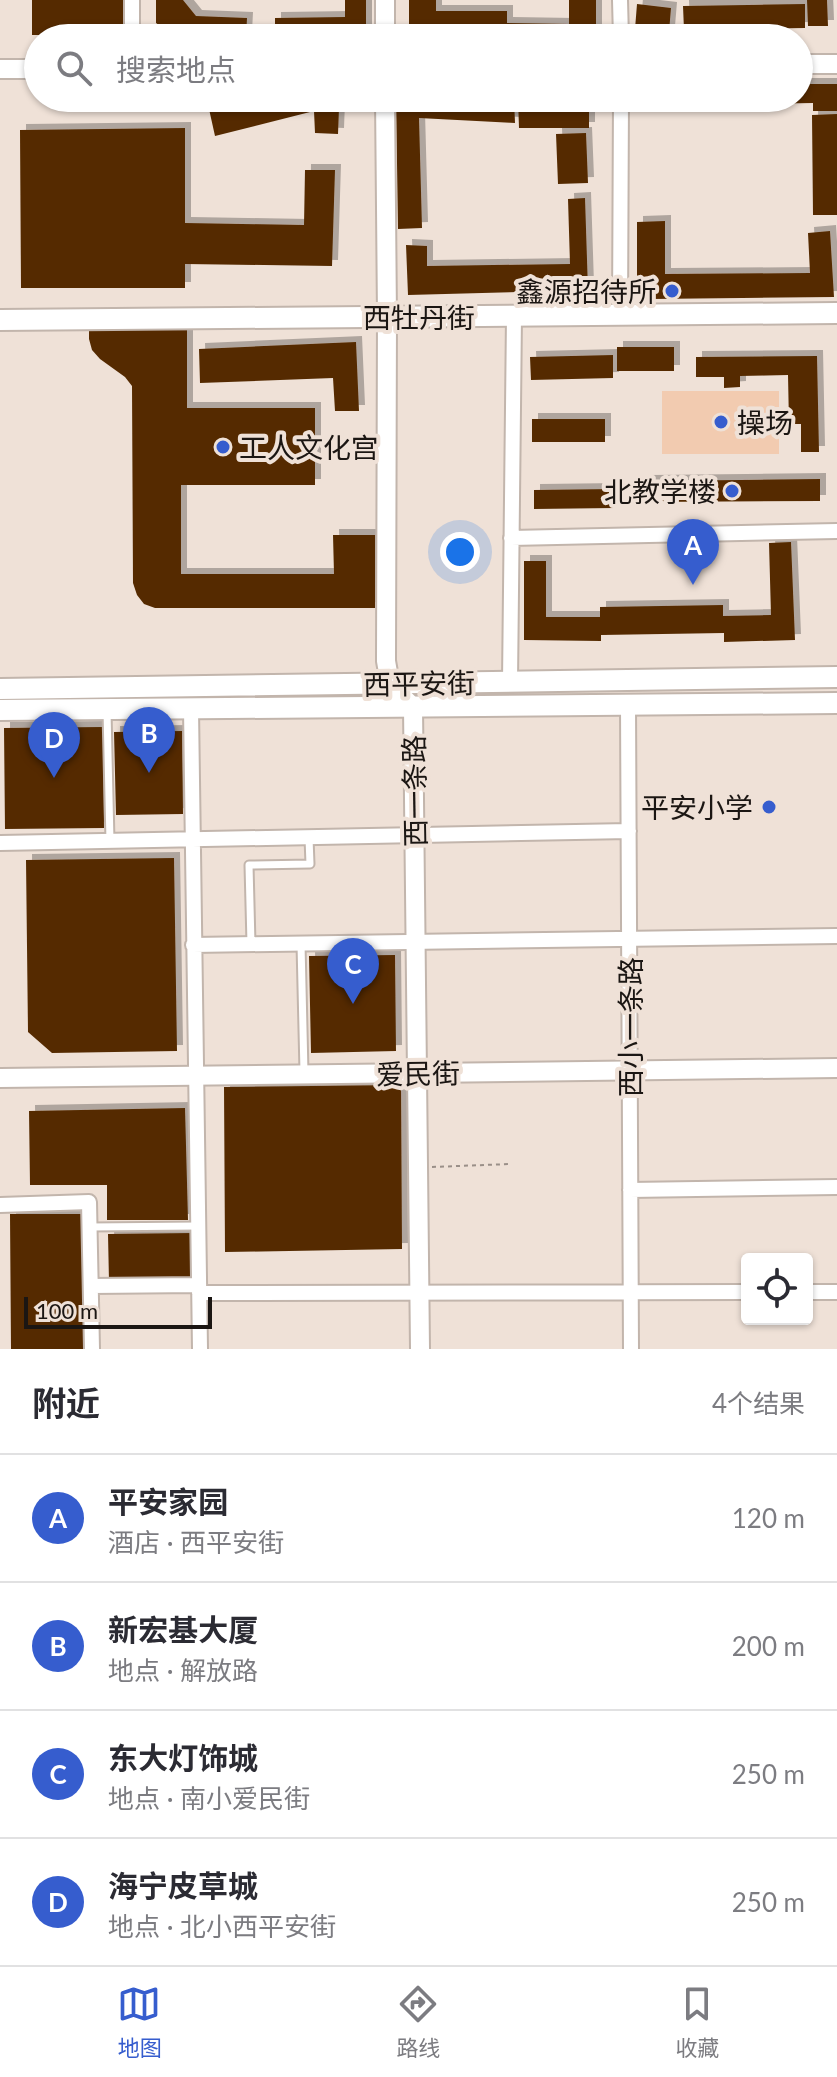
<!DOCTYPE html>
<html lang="zh">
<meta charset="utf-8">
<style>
:root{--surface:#fff;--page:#f7f7f7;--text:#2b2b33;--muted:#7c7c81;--line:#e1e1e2;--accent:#365dce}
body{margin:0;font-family:Lato,"Noto Sans SC",sans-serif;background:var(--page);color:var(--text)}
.controls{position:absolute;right:24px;bottom:24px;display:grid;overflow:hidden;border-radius:8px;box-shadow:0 2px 6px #0004}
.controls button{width:72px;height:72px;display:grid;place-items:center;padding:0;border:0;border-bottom:2px solid var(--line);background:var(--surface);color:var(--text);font:40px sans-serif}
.scale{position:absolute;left:24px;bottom:20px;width:188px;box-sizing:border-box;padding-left:8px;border:4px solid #1b1613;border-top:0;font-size:22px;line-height:28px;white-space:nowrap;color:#1b1613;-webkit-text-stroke:6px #efe1d7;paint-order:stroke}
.you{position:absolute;left:460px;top:552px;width:28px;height:28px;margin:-20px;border:6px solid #fff;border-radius:50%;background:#1a73e8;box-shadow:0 0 0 12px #1a73e833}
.badge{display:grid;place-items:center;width:52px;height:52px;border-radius:50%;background:var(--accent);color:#fff;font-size:26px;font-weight:700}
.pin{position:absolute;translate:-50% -66px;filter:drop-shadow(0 2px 4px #0008)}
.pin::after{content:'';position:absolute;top:42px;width:28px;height:24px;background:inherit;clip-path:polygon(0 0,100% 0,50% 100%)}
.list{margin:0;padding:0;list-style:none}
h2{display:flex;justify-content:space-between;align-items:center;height:104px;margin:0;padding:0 32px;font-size:34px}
h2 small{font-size:26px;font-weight:400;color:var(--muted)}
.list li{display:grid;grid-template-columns:52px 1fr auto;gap:24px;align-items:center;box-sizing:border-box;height:128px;padding:0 32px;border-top:2px solid var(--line)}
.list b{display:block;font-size:30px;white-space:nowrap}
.list p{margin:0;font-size:26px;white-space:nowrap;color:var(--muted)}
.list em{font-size:26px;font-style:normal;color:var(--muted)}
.icon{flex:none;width:44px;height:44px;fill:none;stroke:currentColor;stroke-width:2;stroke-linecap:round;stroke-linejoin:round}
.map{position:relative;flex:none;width:837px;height:1349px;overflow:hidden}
.search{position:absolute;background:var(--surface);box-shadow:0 2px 6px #0004;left:24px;right:24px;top:24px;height:88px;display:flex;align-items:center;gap:20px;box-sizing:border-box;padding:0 28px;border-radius:44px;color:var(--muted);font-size:30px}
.sheet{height:616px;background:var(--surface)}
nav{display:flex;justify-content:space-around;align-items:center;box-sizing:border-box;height:112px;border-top:2px solid var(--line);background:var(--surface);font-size:22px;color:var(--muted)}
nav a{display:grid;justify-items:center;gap:4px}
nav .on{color:var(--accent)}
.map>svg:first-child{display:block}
.green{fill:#f2cbb0}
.building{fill:#552b06;filter:url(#shadow)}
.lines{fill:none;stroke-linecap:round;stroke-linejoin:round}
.service-casing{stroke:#c2b5ac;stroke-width:11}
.minor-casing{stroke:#c2b5ac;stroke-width:18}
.tertiary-casing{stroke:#c2b5ac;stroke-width:22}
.secondary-casing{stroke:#c2b5ac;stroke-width:24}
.path{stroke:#9a8f88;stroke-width:2;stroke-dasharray:4 4;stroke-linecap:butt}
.service{stroke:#fff;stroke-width:7}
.minor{stroke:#fff;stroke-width:14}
.tertiary{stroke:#fff;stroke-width:18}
.secondary{stroke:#fff;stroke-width:20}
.poi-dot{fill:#365dce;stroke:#efe1d7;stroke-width:3}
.labels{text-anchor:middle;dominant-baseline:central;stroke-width:8;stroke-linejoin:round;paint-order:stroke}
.poi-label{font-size:28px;fill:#1b1613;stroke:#efe1d7;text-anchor:end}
.street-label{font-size:28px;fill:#1b1613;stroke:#efe1d7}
</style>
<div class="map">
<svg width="837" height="1349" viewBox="0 0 837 1349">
<defs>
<filter id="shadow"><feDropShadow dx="6" dy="-6" stdDeviation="0" flood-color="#0004"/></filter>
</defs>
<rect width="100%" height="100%" fill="#efe1d7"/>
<!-- green -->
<path class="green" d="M 662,391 L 779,391 L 779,454 L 662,454 Z"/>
<!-- building -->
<path class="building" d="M 32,0 L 127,0 L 127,35 L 32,35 Z
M 156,0 L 183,0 L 196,16 L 247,18 L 246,38 L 177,38 L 156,23 Z
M 345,0 L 366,0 L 366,38 L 275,38 L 275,18 L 345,17 Z
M 409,0 L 436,0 L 436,11 L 507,11 L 507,23 L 569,24 L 569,0 L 596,0 L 596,38 L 409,38 Z
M 807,0 L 827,0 L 828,26 L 808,26 Z
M 637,4 L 671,8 L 669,32 L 635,29 Z
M 805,4 L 805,28 L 684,30 L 683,6 Z
M 799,84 L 837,84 L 837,111 L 813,111 L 813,103 L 752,104 L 752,98 L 799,98 Z
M 257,98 L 337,98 L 339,108 L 338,134 L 315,133 L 314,111 L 215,136 L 209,109 Z
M 396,98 L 514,98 L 515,123 L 419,118 L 422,228 L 398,229 Z
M 518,99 L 589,99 L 589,128 L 519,128 Z
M 837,114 L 837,215 L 813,215 L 812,115 Z
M 185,128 L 185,223 L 304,225 L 305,170 L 335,170 L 332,266 L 185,264 L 185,288 L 21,288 L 20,130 Z
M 586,133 L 588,183 L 558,184 L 556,134 Z
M 585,198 L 588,290 L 408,295 L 406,245 L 427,246 L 427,266 L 570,264 L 568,199 Z
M 665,221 L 665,274 L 810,273 L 808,233 L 830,231 L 834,297 L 651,299 L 637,289 L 637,222 Z
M 89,329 L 187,329 L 187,408 L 315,408 L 315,485 L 181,485 L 181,574 L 334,574 L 333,535 L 375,535 L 375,608 L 155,608 L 144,604 L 137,595 L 133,583 L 132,386 L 125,377 L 100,359 L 92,350 L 89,339 Z
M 356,342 L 359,411 L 335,411 L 333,378 L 200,383 L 199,349 Z
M 617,347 L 674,347 L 674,371 L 617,371 Z
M 613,355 L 613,378 L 531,380 L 530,357 Z
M 817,356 L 819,452 L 801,452 L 801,424 L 789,424 L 788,375 L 740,376 L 740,387 L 724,388 L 724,377 L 696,377 L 696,357 Z
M 532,419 L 605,419 L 605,442 L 532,442 Z
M 820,479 L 820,501 L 645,502 L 644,481 Z
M 614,489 L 614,508 L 534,509 L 534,490 Z
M 791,542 L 795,640 L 724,642 L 724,633 L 601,635 L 601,641 L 524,640 L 524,561 L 546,561 L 546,617 L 600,617 L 600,607 L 723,605 L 723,616 L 771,615 L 769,543 Z
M 103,727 L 104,828 L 5,829 L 4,728 Z
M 182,731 L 183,814 L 116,815 L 114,732 Z
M 174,858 L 177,1051 L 52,1053 L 28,1032 L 26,860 Z
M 395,955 L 396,1051 L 311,1053 L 309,956 Z
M 401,1085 L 402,1249 L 225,1252 L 224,1087 Z
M 185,1108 L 188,1220 L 107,1220 L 107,1185 L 30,1185 L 29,1111 Z
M 10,1214 L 85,1214 L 87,1349 L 11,1349 Z
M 193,1233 L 194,1281 L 109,1282 L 108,1234 Z"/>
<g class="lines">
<!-- service casing -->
<g class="service-casing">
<path id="service" d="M 107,711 L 110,841
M 251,944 L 249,865 L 310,864 L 309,838
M 301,944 L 304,1072
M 90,1227 L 198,1226"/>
</g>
<!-- minor casing -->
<g class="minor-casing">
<path id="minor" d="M 132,0 L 132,38
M 620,0 L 621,38
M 620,315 L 621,98
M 511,538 L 837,531
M 510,682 L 514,316
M 628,704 L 631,1349
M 191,709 L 200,1349
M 0,843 L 629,831
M 193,945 L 837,936
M 630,1190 L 837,1187
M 0,1205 L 89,1202 L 92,1349
M 91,1286 L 199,1285
M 807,1292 L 837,1292
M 199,1293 L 747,1292"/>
</g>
<!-- tertiary casing -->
<g class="tertiary-casing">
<path id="tertiary" d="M 385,38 L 385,0
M 799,64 L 837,64
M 0,69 L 38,69
M 385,98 L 387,317 L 386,661 L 390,684 L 413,707 L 420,1349
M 0,1078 L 837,1068"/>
</g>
<!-- secondary casing -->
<g class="secondary-casing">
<path id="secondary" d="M 0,320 L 837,313
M 0,689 L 837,677
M 0,710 L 837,703"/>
</g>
<!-- path -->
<path class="path" d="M 432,1167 L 510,1164"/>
<!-- service -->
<use href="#service" class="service"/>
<!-- minor -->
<use href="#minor" class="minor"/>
<!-- tertiary -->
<use href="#tertiary" class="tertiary"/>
<!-- secondary -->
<use href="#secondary" class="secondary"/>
</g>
<!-- markers -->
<g class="poi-dot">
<circle cx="672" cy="291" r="8"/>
<circle cx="721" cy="422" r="8"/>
<circle cx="223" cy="447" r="8"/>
<circle cx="732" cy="491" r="8"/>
<circle cx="769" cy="807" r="8"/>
</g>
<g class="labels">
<!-- poi labels -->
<g class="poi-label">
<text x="656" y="291">鑫源招待所</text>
<text x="737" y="422" text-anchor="start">操场</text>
<text x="239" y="447" text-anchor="start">工人文化宫</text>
<text x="716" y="491">北教学楼</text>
<text x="753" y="807">平安小学</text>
</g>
<!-- street labels -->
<g class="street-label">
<text x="419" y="317">西牡丹街</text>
<text transform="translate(419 683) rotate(-1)">西平安街</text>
<text transform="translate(414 791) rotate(-91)">西一条路</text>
<text transform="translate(630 1027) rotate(-90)">西小一条路</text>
<text transform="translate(418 1073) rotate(-1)">爱民街</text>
</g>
</g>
</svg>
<div class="controls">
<button><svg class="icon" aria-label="locate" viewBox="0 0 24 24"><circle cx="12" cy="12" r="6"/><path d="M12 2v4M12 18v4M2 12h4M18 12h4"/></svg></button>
</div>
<div class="scale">100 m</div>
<div class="you"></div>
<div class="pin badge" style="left:693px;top:585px">A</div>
<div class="pin badge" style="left:149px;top:773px">B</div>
<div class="pin badge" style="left:353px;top:1004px">C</div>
<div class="pin badge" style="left:54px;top:778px">D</div>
<div class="search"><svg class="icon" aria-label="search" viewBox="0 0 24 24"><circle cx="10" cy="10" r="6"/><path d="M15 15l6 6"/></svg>搜索地点</div>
</div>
<section class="sheet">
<h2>附近<small>4个结果</small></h2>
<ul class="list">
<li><span class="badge">A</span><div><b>平安家园</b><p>酒店 · 西平安街</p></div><em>120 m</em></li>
<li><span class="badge">B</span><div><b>新宏基大厦</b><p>地点 · 解放路</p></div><em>200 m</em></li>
<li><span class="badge">C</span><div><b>东大灯饰城</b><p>地点 · 南小爱民街</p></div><em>250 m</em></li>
<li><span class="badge">D</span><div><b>海宁皮草城</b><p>地点 · 北小西平安街</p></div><em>250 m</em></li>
</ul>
</section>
<nav>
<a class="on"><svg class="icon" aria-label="map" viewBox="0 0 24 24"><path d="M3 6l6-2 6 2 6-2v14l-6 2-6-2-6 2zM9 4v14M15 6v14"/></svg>地图</a>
<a><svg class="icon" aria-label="directions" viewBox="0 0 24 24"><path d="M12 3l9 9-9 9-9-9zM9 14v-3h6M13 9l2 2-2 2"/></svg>路线</a>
<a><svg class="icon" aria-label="saved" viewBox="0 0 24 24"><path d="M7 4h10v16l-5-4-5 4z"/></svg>收藏</a>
</nav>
